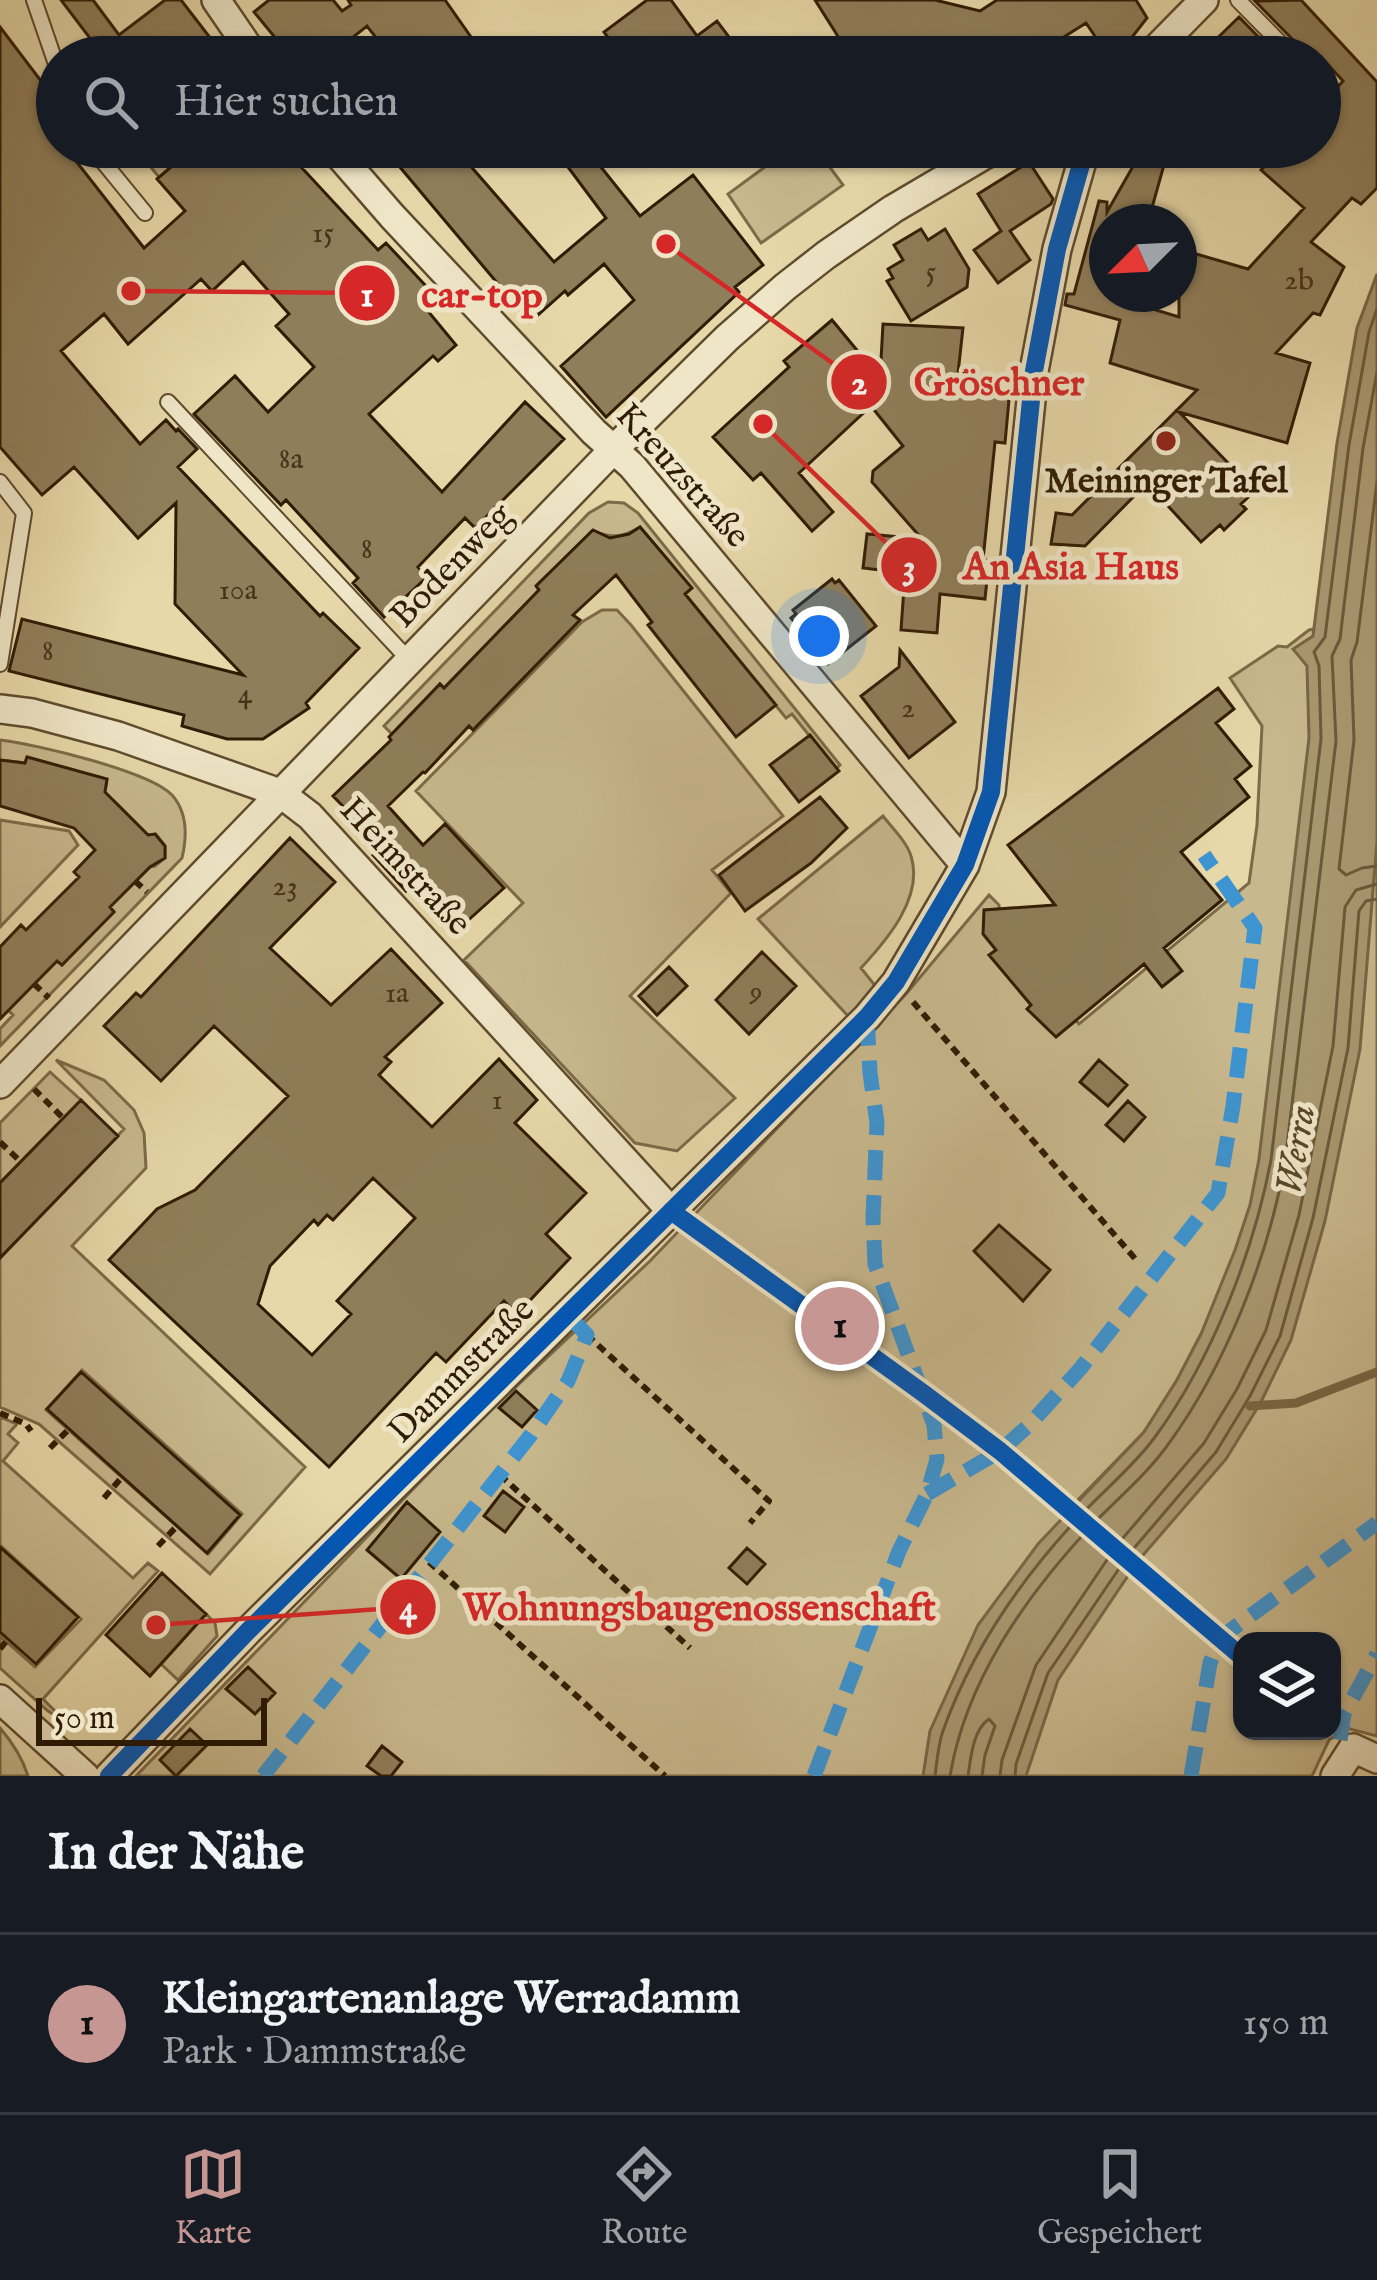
<!DOCTYPE html>
<html lang="de">
<meta charset="utf-8">
<style>
:root{--surface:#171b24;--page:#242831;--text:#f1f3f6;--muted:#9ea1a6;--line:#363941;--accent:#c59692}
body{margin:0;font-family:"IM FELL English",serif;background:var(--page);color:var(--text)}
.controls{position:absolute;right:36px;bottom:36px;display:grid;overflow:hidden;border-radius:24px;box-shadow:0 3px 9px #0004}
.controls button{width:108px;height:108px;display:grid;place-items:center;padding:0;border:0;border-bottom:3px solid var(--line);background:var(--surface);color:var(--text);font:60px sans-serif}
.compass{position:absolute;left:1089px;top:204px;width:108px;height:108px;border-radius:50%;background:var(--surface);box-shadow:0 3px 9px #0004;rotate:246deg}
.scale{position:absolute;left:36px;bottom:30px;width:231px;box-sizing:border-box;padding-left:12px;border:6px solid #301c04;border-top:0;font-size:33px;line-height:42px;white-space:nowrap;color:#301c04;-webkit-text-stroke:9px #efe6c7;paint-order:stroke}
.you{position:absolute;left:819px;top:636px;width:42px;height:42px;margin:-30px;border:9px solid #fff;border-radius:50%;background:#1a73e8;box-shadow:0 0 0 18px #1a73e833}
.badge{display:grid;place-items:center;width:78px;height:78px;border-radius:50%;background:var(--accent);color:#111;font-size:39px;font-weight:700}
.pin{position:absolute;translate:-50% -50%;border:6px solid #fff;box-shadow:0 3px 12px #0006}
.list{margin:0;padding:0;list-style:none}
h2{display:flex;justify-content:space-between;align-items:center;height:156px;margin:0;padding:0 48px;font-size:51px}
h2 small{font-size:39px;font-weight:400;color:var(--muted)}
.list li{display:grid;grid-template-columns:78px 1fr auto;gap:36px;align-items:center;box-sizing:border-box;height:180px;padding:0 48px;border-top:3px solid var(--line)}
.list b{display:block;font-size:45px;white-space:nowrap}
.list p{margin:0;font-size:39px;white-space:nowrap;color:var(--muted)}
.list em{font-size:39px;font-style:normal;color:var(--muted)}
.icon{flex:none;width:66px;height:66px;fill:none;stroke:currentColor;stroke-width:2;stroke-linecap:round;stroke-linejoin:round}
.map{position:relative;flex:none;width:1377px;height:1776px;overflow:hidden}
.search{position:absolute;background:var(--surface);box-shadow:0 3px 9px #0004;left:36px;right:36px;top:36px;height:132px;display:flex;align-items:center;gap:30px;box-sizing:border-box;padding:0 42px;border-radius:66px;color:var(--muted);font-size:45px}
.sheet{height:336px;background:var(--surface)}
nav{display:flex;justify-content:space-around;align-items:center;box-sizing:border-box;height:168px;border-top:3px solid var(--line);background:var(--surface);font-size:33px;color:var(--muted)}
nav a{display:grid;justify-items:center;gap:6px}
nav .on{color:var(--accent)}
.map>svg:first-child{display:block}
.green{fill:#c8b88d;stroke:#7c6a48;stroke-width:3;fill-rule:evenodd}
.water{fill:#a99871;stroke:#796645;stroke-width:3}
.lines{fill:none;stroke-linecap:round;stroke-linejoin:round}
.shore{stroke:#6c5a3a;stroke-width:3}
.stream{stroke:#796645;stroke-width:9}
.building{fill:#8f7e5a;stroke:#301c04;stroke-width:3;fill-rule:evenodd}
.lane-casing{stroke:#5e4b2d;stroke-width:18}
.street-casing{stroke:#5e4b2d;stroke-width:32}
.path{stroke:#301c04;stroke-width:6;stroke-dasharray:9 6;stroke-linecap:butt}
.lane{stroke:#efe6c7;stroke-width:14}
.street{stroke:#efe6c7;stroke-width:27}
.quiet{stroke:#3d94d1;stroke-width:15;stroke-dasharray:30 15;stroke-linecap:butt}
.cycleway-casing{stroke:#efe6c7;stroke-width:26}
.cycleway{stroke:#0057b8;stroke-width:18}
.poi-dot{fill:#8f2418;stroke:#efe6c7;stroke-width:4.5}
.labels{text-anchor:middle;dominant-baseline:central;stroke-width:10;stroke-linejoin:round;paint-order:stroke}
.number-label{font-size:30px;fill:#48341a}
.street-label{font-size:36px;fill:#301c04;stroke:#efe6c7}
.poi-label{font-size:36px;font-weight:bold;fill:#301c04;stroke:#efe6c7}
.water-label{font-size:39px;font-style:italic;fill:#5a472a;stroke:#efe6c7}
.leader{fill:none;stroke:#d62828;stroke-width:4.5}
.callout-dot{fill:#d62828;stroke:#efe6c7;stroke-width:4.5}
.mark-label{font-size:36px;text-anchor:middle;font-weight:bold;fill:#fff}
.callout-label{font-size:39px;text-anchor:middle;font-weight:bold;fill:#d62828;stroke:#efe6c7;stroke-width:10;stroke-linejoin:round;paint-order:stroke}
</style>
<div class="map">
<svg width="1377" height="1776" viewBox="0 0 1377 1776">
<rect width="100%" height="100%" fill="#e7d8a9"/>
<filter id="stains"><feTurbulence type="fractalNoise" baseFrequency=".00167" numOctaves="4"/><feColorMatrix values="0 0 0 0 .2 0 0 0 0 .09 0 0 0 0 .02 0 0 0 .5 -.17"/></filter>
<radialGradient id="worn" r=".72"><stop offset=".6" stop-color="#630" stop-opacity="0"/><stop offset="1" stop-color="#630" stop-opacity=".3"/></radialGradient>
<!-- green -->
<path class="green" d="M 134,147 L 214,147 L 159,177 Z
M 792,147 L 815,147 L 843,185 L 761,243 L 728,194 Z
M 608,502 L 624,503 L 638,513 L 840,765 L 836,769 L 792,714 L 786,718 L 685,594 L 691,588 L 640,527 C 622,538 611,538 592,531 L 537,586 L 539,590 L 444,688 L 440,684 L 392,734 L 384,726 L 589,513 Z
M 602,610 L 617,610 L 631,625 L 783,816 L 712,870 L 731,893 L 630,996 L 735,1098 L 677,1151 L 635,1143 L 464,960 L 523,903 L 416,791 L 582,622 Z
M 1377,619 L 1377,1736 L 1346,1728 L 1329,1740 L 1312,1776 L 136,1776 L 475,1425 L 650,1261 L 906,994 L 989,895 L 999,905 L 999,929 L 1079,1024 L 1249,883 L 1257,825 L 1262,726 L 1230,678 L 1278,646 L 1287,647 L 1309,630 ZM 1201,1334 L 1138,1561 L 1074,1504 L 1144,1432 L 1177,1380 ZM 1242,1641 L 1332,1641 L 1332,1731 L 1242,1731 Z
M 0,740 C 35,744 149,771 172,795 C 188,813 187,837 182,858 L 0,1046 L 0,1029 L 13,1015 L 8,1010 L 57,961 L 62,965 L 114,912 L 110,907 L 150,867 L 155,866 L 165,858 L 165,846 L 156,834 L 148,835 L 115,802 L 104,797 L 107,779 L 27,757 L 25,763 L 0,760 Z
M 883,816 C 892,828 907,842 911,856 C 924,897 887,940 861,968 L 877,988 L 848,1016 L 758,919 Z
M 0,820 L 69,831 L 78,845 L 0,927 Z
M 56,1060 L 104,1080 L 134,1110 L 144,1133 L 146,1168 L 72,1246 L 305,1467 L 210,1574 L 39,1424 L 0,1407 L 0,1255 L 124,1129 ZM 82,1370 L 242,1514 L 208,1554 L 46,1410 Z
M 50,1072 L 81,1100 L 0,1183 L 0,1123 Z
M 0,1417 L 17,1424 L 8,1434 L 18,1443 L 3,1461 L 133,1578 L 148,1563 L 158,1571 L 43,1699 L 60,1716 L 58,1717 L 48,1711 L 0,1668 L 0,1636 L 35,1667 L 81,1619 L 0,1545 Z
M 206,1614 L 215,1623 L 217,1636 L 178,1680 L 161,1664 Z
M 0,1728 C 13,1743 22,1757 28,1776 L 0,1776 Z"/>
<!-- water -->
<path class="water" d="M 1377,274 L 1377,841 L 1360,1049 L 1325,1221 L 1291,1340 L 1261,1402 L 1226,1459 L 1138,1561 L 1058,1680 L 1026,1776 L 923,1776 L 930,1731 L 978,1625 L 1038,1544 L 1144,1432 L 1177,1380 L 1201,1334 L 1235,1250 L 1250,1205 L 1259,1159 L 1309,738 L 1307,666 L 1293,649 L 1313,636 L 1337,443 L 1357,328 Z"/>
<g class="lines">
<!-- shore -->
<path class="shore" d="M 1377,482 L 1357,642 L 1351,660 L 1354,740 L 1339,869 L 1346,875 L 1362,868 L 1377,866
M 935,1776 C 937,1761 938,1745 943,1731 C 972,1649 1020,1580 1079,1517 C 1104,1490 1134,1466 1155,1437 C 1212,1359 1253,1254 1271,1160 L 1321,739 L 1319,666 L 1314,652 L 1325,637 L 1349,445 L 1369,332 L 1377,309
M 950,1776 C 966,1680 1026,1596 1091,1526 C 1116,1500 1146,1475 1167,1446 C 1225,1367 1268,1259 1285,1162 L 1336,741 L 1332,656 L 1340,639 L 1363,448 L 1377,372
M 968,1776 C 971,1756 973,1730 989,1719 L 995,1726 L 985,1755 L 982,1776
M 1000,1776 L 1002,1760 L 1036,1665 L 1117,1545 L 1204,1443 L 1237,1389 L 1266,1330 L 1299,1215 L 1333,1046 L 1345,907 L 1356,890 L 1377,884
M 1015,1776 L 1016,1764 L 1048,1673 L 1129,1554 L 1216,1452 L 1250,1396 L 1280,1336 L 1313,1218 L 1348,1048 L 1359,911 L 1366,901 L 1377,899"/>
<!-- stream -->
<path class="stream" d="M 1250,1406 L 1296,1403 L 1377,1372"/>
</g>
<!-- building -->
<path class="building" d="M 61,0 L 93,0 L 119,35 L 165,0 L 181,0 L 225,57 L 90,57 L 99,50 Z
M 269,0 L 333,0 L 342,11 L 351,5 L 348,0 L 445,0 L 485,57 L 391,57 L 367,26 L 328,57 L 291,57 L 254,12 Z
M 647,0 L 671,0 L 697,36 L 717,21 L 744,57 L 622,57 L 604,32 Z
M 815,0 L 935,0 L 980,11 L 997,0 L 1136,0 L 1147,18 L 1126,45 L 1109,57 L 1086,23 L 1032,57 L 892,57 L 890,53 L 883,57 L 851,57 Z
M 1301,0 L 1377,82 L 1377,188 L 1361,204 L 1352,198 L 1311,242 L 1344,267 L 1320,315 L 1313,313 L 1276,353 L 1310,363 L 1287,443 L 1179,412 L 1255,491 L 1241,504 L 1246,509 L 1224,530 L 1220,525 L 1201,542 L 1147,483 L 1085,546 L 1051,544 L 1056,513 L 1072,515 L 1197,390 L 1110,363 L 1120,320 L 1065,305 L 1067,294 L 1074,294 L 1099,201 L 1107,202 L 1107,212 L 1144,147 L 1169,147 L 1148,222 L 1107,222 L 1107,294 L 1128,294 L 1126,301 L 1179,317 L 1179,249 L 1248,269 L 1304,208 L 1261,170 L 1282,147 L 1320,147 L 1320,106 L 1343,81 L 1321,57 L 1305,57 L 1302,49 L 1255,1 Z
M 1239,17 L 1278,57 L 1198,57 Z
M 0,27 L 57,102 L 57,108 L 43,118 L 57,136 L 57,147 L 65,147 L 144,248 L 185,211 L 157,179 L 194,147 L 295,147 L 308,163 L 302,168 L 378,250 L 386,243 L 439,300 L 427,310 L 456,345 L 438,361 L 433,356 L 369,414 L 442,492 L 525,402 L 564,439 L 475,528 L 465,518 L 418,567 L 427,577 L 384,617 L 353,583 L 358,578 L 286,500 L 281,505 L 194,414 L 235,376 L 268,412 L 314,367 L 276,326 L 289,314 L 243,262 L 212,291 L 201,279 L 128,344 L 104,314 L 61,351 L 140,444 L 166,420 L 176,431 L 178,429 L 197,449 L 178,467 L 320,616 L 323,613 L 359,648 L 306,703 L 309,708 L 263,739 L 227,739 L 182,726 L 184,715 L 9,671 L 22,619 L 243,675 L 175,604 L 176,503 L 138,538 L 74,467 L 42,495 L 0,447 Z
M 383,147 L 454,147 L 554,262 L 606,218 L 553,147 L 585,147 L 640,216 L 693,175 L 763,265 L 735,287 L 739,292 L 606,417 L 561,366 L 634,300 L 604,264 L 568,295 L 565,291 L 530,322 Z
M 1029,162 L 1053,199 L 1051,204 L 1010,231 L 1030,260 L 998,283 L 974,250 L 1001,231 L 978,194 Z
M 921,229 L 928,240 L 945,229 L 969,269 L 967,287 L 911,321 L 887,281 L 893,278 L 888,269 L 903,260 L 894,245 Z
M 832,320 L 880,378 L 883,324 L 963,328 L 958,373 L 1011,378 L 1005,443 L 995,442 L 983,560 L 989,560 L 985,599 L 940,594 L 937,633 L 901,630 L 905,573 L 863,568 L 867,534 L 922,539 L 872,482 L 873,471 L 903,446 L 871,406 L 799,473 L 833,512 L 812,531 L 761,473 L 753,480 L 713,437 L 789,367 L 784,361 Z
M 640,527 L 692,588 L 685,594 L 776,705 L 736,737 L 648,625 L 652,622 L 616,575 L 573,615 L 580,620 L 473,730 L 469,726 L 425,773 L 423,772 L 388,806 L 423,845 L 445,824 L 504,888 L 464,924 L 421,877 L 406,891 L 373,855 L 382,846 L 333,796 L 391,740 L 389,737 L 440,684 L 444,688 L 539,590 L 536,586 L 593,530 L 610,538 L 629,534 Z
M 832,579 L 835,583 L 839,580 L 876,626 L 828,664 L 791,618 L 796,614 L 793,610 Z
M 900,650 L 955,722 L 909,758 L 861,696 L 899,667 Z
M 1218,688 L 1234,709 L 1216,723 L 1251,766 L 1235,779 L 1249,797 L 1181,852 L 1222,900 L 1164,948 L 1182,971 L 1162,987 L 1144,964 L 1056,1037 L 1027,1009 L 1031,1005 L 989,955 L 996,950 L 983,934 L 984,910 L 1055,905 L 1008,845 Z
M 810,735 L 839,771 L 799,802 L 770,765 Z
M 27,757 L 107,779 L 105,792 L 148,835 L 155,834 L 165,846 L 165,858 L 150,867 L 110,907 L 114,912 L 62,965 L 57,961 L 0,1019 L 0,947 L 21,925 L 26,930 L 79,877 L 74,872 L 95,850 L 74,828 L 0,806 L 0,760 L 25,763 Z
M 820,797 L 847,828 L 811,863 L 745,911 L 719,875 Z
M 290,838 L 335,882 L 270,948 L 331,1005 L 391,949 L 442,1003 L 385,1057 L 391,1062 L 379,1075 L 432,1127 L 499,1059 L 537,1100 L 515,1123 L 586,1193 L 546,1234 L 570,1258 L 517,1314 L 504,1301 L 446,1362 L 436,1353 L 329,1467 L 109,1260 L 157,1209 L 195,1190 L 288,1096 L 214,1026 L 161,1081 L 104,1026 L 136,993 L 141,997 ZM 373,1178 L 415,1218 L 337,1301 L 351,1314 L 312,1355 L 258,1304 L 270,1266 L 314,1220 L 318,1225 L 327,1215 L 333,1220 Z
M 762,952 L 796,986 L 749,1034 L 716,1000 Z
M 669,967 L 687,986 L 657,1015 L 639,996 Z
M 1099,1060 L 1127,1085 L 1108,1106 L 1080,1082 Z
M 81,1100 L 118,1136 L 0,1258 L 0,1183 Z
M 1128,1101 L 1145,1117 L 1124,1141 L 1106,1125 Z
M 999,1225 L 1050,1270 L 1023,1301 L 974,1251 Z
M 81,1372 L 240,1515 L 207,1553 L 47,1409 Z
M 516,1391 L 537,1410 L 522,1427 L 499,1408 Z
M 503,1491 L 524,1507 L 505,1532 L 484,1516 Z
M 407,1502 L 440,1532 L 401,1579 L 367,1550 Z
M 0,1547 L 78,1617 L 36,1664 L 0,1632 Z
M 747,1548 L 765,1564 L 747,1584 L 729,1568 Z
M 162,1573 L 206,1614 L 150,1676 L 106,1635 Z
M 248,1667 L 275,1693 L 255,1714 L 226,1689 Z
M 190,1729 L 207,1745 L 176,1776 L 160,1760 Z
M 382,1746 L 402,1762 L 391,1776 L 381,1776 L 367,1766 Z"/>
<g class="lines">
<!-- lane casing -->
<g class="lane-casing">
<path id="lane" d="M 34,0 L 57,67
M 1238,0 L 1294,57
M 91,147 L 145,213
M 168,402 L 410,661
M 0,482 L 24,513 L 0,664"/>
</g>
<!-- street casing -->
<g class="street-casing">
<path id="street" d="M 216,0 L 255,57
M 1148,57 L 1204,0
M 332,147 L 392,216 L 594,432 L 632,466 L 965,865
M 0,709 L 32,713 L 118,736 L 280,793 L 310,816 L 671,1211
M 0,1084 L 612,451 L 727,338 L 785,287 L 826,255 L 893,209 L 998,147
M 0,1699 L 85,1776
M 109,1776 L 248,1631 L 867,1017 L 896,982 L 965,865 L 991,792 L 1034,371 L 1057,249 L 1086,147
M 1335,1776 L 1353,1748 L 1377,1759"/>
</g>
<!-- path -->
<path class="path" d="M 135,881 L 147,892
M 34,984 L 49,998
M 913,1002 L 1138,1262
M 34,1089 L 63,1118
M 0,1142 L 21,1162
M 587,1335 L 769,1501 L 750,1523
M 0,1413 L 26,1424 L 31,1431
M 50,1448 L 69,1429
M 500,1475 L 690,1648
M 104,1498 L 122,1477
M 158,1546 L 177,1526
M 429,1562 L 665,1776
M 0,1649 L 8,1639"/>
<!-- lane -->
<use href="#lane" class="lane"/>
<!-- street -->
<use href="#street" class="street"/>
<!-- quiet -->
<path class="quiet" d="M 927,1494 L 1000,1451 L 1028,1426 L 1080,1369 L 1218,1193 L 1233,1106 L 1255,928 L 1204,855
M 1340,1740 L 1344,1714 L 1377,1654
M 263,1776 L 530,1436 L 568,1381 L 587,1335 L 566,1313
M 814,1776 L 899,1551 L 927,1494 L 937,1459 L 934,1425 L 875,1264 L 873,1218 L 877,1123 L 870,1073 L 867,1017
M 1191,1776 L 1210,1663 L 1220,1638 L 1377,1523"/>
<!-- cycleway casing -->
<g class="cycleway-casing">
<path id="cycleway" d="M 671,1211 L 923,1393 L 1000,1451 L 1242,1657
M 109,1776 L 248,1631 L 867,1017 L 896,982 L 965,865 L 991,792 L 1034,371 L 1057,249 L 1086,147"/>
</g>
<!-- cycleway -->
<use href="#cycleway" class="cycleway"/>
</g>
<!-- markers -->
<circle class="poi-dot" cx="1166" cy="441" r="12"/>
<g class="labels">
<!-- number labels -->
<g class="number-label">
<text x="323" y="234">15</text>
<text x="931" y="273">5</text>
<text x="1299" y="281">2b</text>
<text x="291" y="460">8a</text>
<text x="367" y="550">8</text>
<text x="238" y="591">10a</text>
<text x="48" y="652">8</text>
<text x="245" y="695">4</text>
<text x="908" y="709">2</text>
<text x="285" y="887">23</text>
<text x="756" y="993">9</text>
<text x="397" y="994">1a</text>
<text x="497" y="1101">1</text>
</g>
<!-- street labels -->
<g class="street-label">
<text transform="translate(682 476) rotate(48)">Kreuzstraße</text>
<text transform="translate(452 566) rotate(-46)">Bodenweg</text>
<text transform="translate(405 867) rotate(47)">Heimstraße</text>
<text transform="translate(462 1371) rotate(-45)">Dammstraße</text>
</g>
<!-- poi labels -->
<g class="poi-label">
<text x="1166" y="482">Meininger Tafel</text>
</g>
<!-- water labels -->
<g class="water-label">
<text transform="translate(1297 1150) rotate(-81)">Werra</text>
</g>
</g>
<!-- callouts -->
<path class="leader" d="M131 291L367 293M666 244L859 382M763 424L909 565M156 1625L408 1607"/>
<g class="callout-dot">
<circle cx="131" cy="291" r="12"/>
<circle cx="666" cy="244" r="12"/>
<circle cx="763" cy="424" r="12"/>
<circle cx="156" cy="1625" r="12"/>
<circle cx="367" cy="293" r="30"/>
<circle cx="859" cy="382" r="30"/>
<circle cx="909" cy="565" r="30"/>
<circle cx="408" cy="1607" r="30"/>
</g>
<g class="mark-label">
<text x="367" y="306">1</text>
<text x="859" y="394">2</text>
<text x="909" y="578">3</text>
<text x="408" y="1619">4</text>
</g>
<g class="callout-label">
<text x="482" y="307">car-top</text>
<text x="999" y="395">Gröschner</text>
<text x="1071" y="579">An Asia Haus</text>
<text x="699" y="1620">Wohnungsbaugenossenschaft</text>
</g>
<rect width="100%" height="100%" filter="url(#stains)"/>
<rect width="100%" height="100%" fill="url(#worn)"/>
</svg>
<div class="controls">
<button><svg class="icon" aria-label="layers" viewBox="0 0 24 24"><path d="M12 4l9 5-9 5-9-5zM3 14l9 5 9-5"/></svg></button>
</div>
<svg class="compass" viewBox="-18 -18 36 36"><path d="M0-13l5 13h-10z" fill="#e53935"/><path d="M0 13l5-13h-10z" fill="#9ea1a6"/></svg>
<div class="scale">50 m</div>
<div class="you"></div>
<div class="pin badge" style="left:840px;top:1326px">1</div>
<div class="search"><svg class="icon" aria-label="search" viewBox="0 0 24 24"><circle cx="10" cy="10" r="6"/><path d="M15 15l6 6"/></svg>Hier suchen</div>
</div>
<section class="sheet">
<h2>In der Nähe<small></small></h2>
<ul class="list">
<li><span class="badge">1</span><div><b>Kleingartenanlage Werradamm</b><p>Park · Dammstraße</p></div><em>150 m</em></li>
</ul>
</section>
<nav>
<a class="on"><svg class="icon" aria-label="map" viewBox="0 0 24 24"><path d="M3 6l6-2 6 2 6-2v14l-6 2-6-2-6 2zM9 4v14M15 6v14"/></svg>Karte</a>
<a><svg class="icon" aria-label="directions" viewBox="0 0 24 24"><path d="M12 3l9 9-9 9-9-9zM9 14v-3h6M13 9l2 2-2 2"/></svg>Route</a>
<a><svg class="icon" aria-label="saved" viewBox="0 0 24 24"><path d="M7 4h10v16l-5-4-5 4z"/></svg>Gespeichert</a>
</nav>
